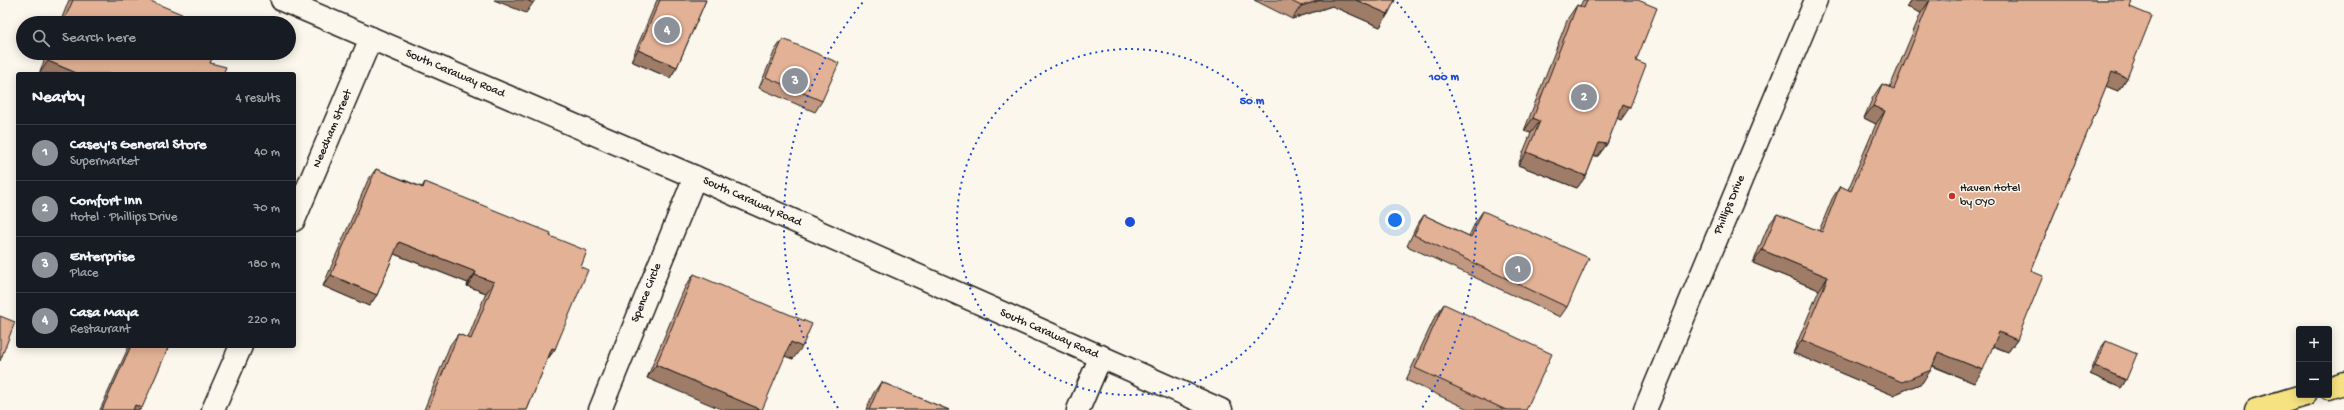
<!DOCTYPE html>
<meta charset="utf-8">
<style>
:root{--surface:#171b24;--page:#242831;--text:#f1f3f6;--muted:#9ea1a6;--line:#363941;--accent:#8c9099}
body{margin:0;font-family:"Gochi Hand",sans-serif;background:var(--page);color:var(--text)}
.controls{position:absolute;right:12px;bottom:12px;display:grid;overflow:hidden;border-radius:4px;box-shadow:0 2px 10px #0003}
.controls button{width:36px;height:36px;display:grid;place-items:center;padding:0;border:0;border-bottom:1px solid var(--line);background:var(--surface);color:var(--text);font:20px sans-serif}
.you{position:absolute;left:1395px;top:220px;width:14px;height:14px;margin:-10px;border:3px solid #fff;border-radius:50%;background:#1a73e8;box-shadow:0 0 0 6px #1a73e833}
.badge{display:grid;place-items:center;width:26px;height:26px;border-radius:50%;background:var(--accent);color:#fff;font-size:13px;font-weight:700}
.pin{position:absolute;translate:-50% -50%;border:2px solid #fff;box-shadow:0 1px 4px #0006}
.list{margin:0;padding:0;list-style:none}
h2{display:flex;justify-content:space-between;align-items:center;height:52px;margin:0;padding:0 16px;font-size:17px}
h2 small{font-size:13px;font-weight:400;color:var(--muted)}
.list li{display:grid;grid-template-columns:26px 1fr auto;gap:12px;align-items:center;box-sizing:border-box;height:56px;padding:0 16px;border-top:1px solid var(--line)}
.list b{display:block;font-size:15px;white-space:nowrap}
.list p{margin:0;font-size:13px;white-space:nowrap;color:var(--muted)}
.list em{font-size:13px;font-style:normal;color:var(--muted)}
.icon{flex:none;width:22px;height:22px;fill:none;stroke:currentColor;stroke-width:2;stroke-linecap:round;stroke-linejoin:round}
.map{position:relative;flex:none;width:2344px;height:410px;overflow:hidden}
.search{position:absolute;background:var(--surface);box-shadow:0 2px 10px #0003;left:16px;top:16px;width:280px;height:44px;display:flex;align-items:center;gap:10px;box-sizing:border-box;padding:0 14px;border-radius:22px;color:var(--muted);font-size:15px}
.panel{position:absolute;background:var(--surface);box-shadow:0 2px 10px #0003;left:16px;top:72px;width:280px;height:276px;border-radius:4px}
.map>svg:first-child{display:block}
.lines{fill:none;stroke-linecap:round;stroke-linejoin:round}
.minor-casing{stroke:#1c1c1c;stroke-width:25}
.tertiary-casing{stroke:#1c1c1c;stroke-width:25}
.secondary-casing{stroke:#1c1c1c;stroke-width:25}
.motorway-casing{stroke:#1c1c1c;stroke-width:25}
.minor{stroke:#fbf7ec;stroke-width:22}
.tertiary{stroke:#fbf7ec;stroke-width:22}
.secondary{stroke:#fbf7ec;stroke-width:22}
.motorway{stroke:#f6e281;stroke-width:22}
.wall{fill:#c39880;stroke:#1c1c1c}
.shaded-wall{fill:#9f7c68;stroke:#1c1c1c}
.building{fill:#e3b195;stroke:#1c1c1c}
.ring{fill:none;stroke:#1d4ed8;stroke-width:2;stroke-dasharray:2 4}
.poi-dot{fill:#c8321e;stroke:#fbf7ec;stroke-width:1.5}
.labels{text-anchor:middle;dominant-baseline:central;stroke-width:3;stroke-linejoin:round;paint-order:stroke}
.street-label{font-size:12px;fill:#1c1c1c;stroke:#fbf7ec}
.poi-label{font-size:12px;fill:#1c1c1c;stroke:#fbf7ec;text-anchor:start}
.centre{fill:#1d4ed8;stroke:#fbf7ec;stroke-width:2}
.ring-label{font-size:12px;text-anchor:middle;font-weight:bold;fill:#1d4ed8;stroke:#fbf7ec;stroke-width:3;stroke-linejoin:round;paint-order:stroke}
</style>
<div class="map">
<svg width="2344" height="410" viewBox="0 0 2344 410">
<rect width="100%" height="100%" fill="#fbf7ec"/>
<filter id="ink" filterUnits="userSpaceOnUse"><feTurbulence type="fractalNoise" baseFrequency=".025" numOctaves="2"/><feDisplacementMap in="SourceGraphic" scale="8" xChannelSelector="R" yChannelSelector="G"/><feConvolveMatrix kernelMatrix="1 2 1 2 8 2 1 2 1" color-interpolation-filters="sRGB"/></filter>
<g filter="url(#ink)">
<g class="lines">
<!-- minor casing -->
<g class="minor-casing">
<path id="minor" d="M 294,220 L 371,38
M 213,410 L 241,346
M 600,410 L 695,177
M 1078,410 L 1101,356"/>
</g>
<!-- tertiary casing -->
<g class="tertiary-casing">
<path id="tertiary" d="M 1645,410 L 1816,0"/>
</g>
<!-- secondary casing -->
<g class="secondary-casing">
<path id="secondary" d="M 282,0 L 695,177 L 1221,410"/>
</g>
<!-- motorway casing -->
<g class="motorway-casing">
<path id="motorway" d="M 2329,388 L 2344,383
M 2256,410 L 2305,395"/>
</g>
<!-- minor -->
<use href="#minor" class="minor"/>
<!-- tertiary -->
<use href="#tertiary" class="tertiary"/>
<!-- secondary -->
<use href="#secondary" class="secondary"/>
<!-- motorway -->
<use href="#motorway" class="motorway"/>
</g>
<!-- wall -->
<path class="wall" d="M 69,0 L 148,0 L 180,23 L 60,23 Z
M 657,0 L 706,0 L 677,67 L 670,78 L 631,61 Z
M 1254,0 L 1395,0 L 1388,14 L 1380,27 L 1332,6 L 1292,19 Z
M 1583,0 L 1638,0 L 1636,61 L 1621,120 L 1617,118 L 1607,144 L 1598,156 L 1594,156 L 1586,176 L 1577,188 L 1518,165 L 1531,133 L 1524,131 L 1568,18 L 1577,5 L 1580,6 Z
M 1910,0 L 2132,0 L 2130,7 L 2127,78 L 2118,91 L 2106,86 L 2031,271 L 2017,340 L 2008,352 L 1993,346 L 1974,383 L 1932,366 L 1922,383 L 1893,395 L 1793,353 L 1819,290 L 1753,263 L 1768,226 L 1777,214 L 1819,231 L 1832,199 L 1840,186 L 1848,190 L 1876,124 L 1864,118 L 1873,97 L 1882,84 L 1890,87 L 1921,13 L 1907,7 Z
M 783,39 L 822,101 L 815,112 L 759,88 L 775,50 Z
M 47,53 L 214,53 L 210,63 L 39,74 Z
M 376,169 L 422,187 L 425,182 L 550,236 L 581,267 L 555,349 L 547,360 L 527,410 L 424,410 L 450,345 L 458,334 L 468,338 L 486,293 L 467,286 L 468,283 L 394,254 L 377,295 L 369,306 L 323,286 L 368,180 Z
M 1483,211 L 1567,307 L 1560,317 L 1407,246 L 1417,225 L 1424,215 L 1469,236 L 1476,221 Z
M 694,274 L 793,359 L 785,356 L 647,378 L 685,287 Z
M 1444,304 L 1526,410 L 1470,410 L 1406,380 L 1435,317 Z
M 2106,341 L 2126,380 L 2121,388 L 2090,374 L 2100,349 Z
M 129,346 L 169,346 L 140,410 L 100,410 Z
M 881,382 L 949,410 L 866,410 L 873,394 Z"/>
<!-- shaded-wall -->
<path class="shaded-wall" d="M 494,0 L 527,0 L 533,3 L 526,13 Z
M 1321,0 L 1356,0 L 1388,14 L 1380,27 L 1332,6 L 1292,19 L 1301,6 Z
M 1912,0 L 1930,0 L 1921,13 L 1907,7 Z
M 638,50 L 677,67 L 670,78 L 631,61 Z
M 48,61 L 79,74 L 39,74 Z
M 2112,72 L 2127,78 L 2118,91 L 2103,85 Z
M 1623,104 L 1630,107 L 1621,120 L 1614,117 Z
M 1873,106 L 1885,111 L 1876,124 L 1864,118 Z
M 1533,118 L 1540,121 L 1531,133 L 1524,131 Z
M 1599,143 L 1607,144 L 1598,156 L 1590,156 Z
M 1527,152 L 1586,176 L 1577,188 L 1518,165 Z
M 399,242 L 476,272 L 468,283 L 392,253 Z
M 1762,250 L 1828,277 L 1819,290 L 1753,263 Z
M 331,275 L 377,295 L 369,306 L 323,286 Z
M 475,275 L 494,282 L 486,293 L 467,286 Z
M 1999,332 L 2017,340 L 2008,352 L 1990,345 Z
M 1802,340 L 1931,370 L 1922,383 L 1893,395 L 1793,353 Z
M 791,342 L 802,347 L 793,359 L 782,355 Z
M 552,348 L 555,349 L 547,360 Z
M 1938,352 L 1983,370 L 1974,383 L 1929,364 Z
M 656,365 L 762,410 L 723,410 L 647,378 Z
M 2095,366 L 2126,380 L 2121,388 L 2090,374 Z
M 135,405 L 142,408 L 140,410 L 132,410 Z"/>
<!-- building -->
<path class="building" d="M 73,0 L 148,0 L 184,15 L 180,23 L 63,23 Z
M 527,0 L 535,0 L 533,3 Z
M 660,0 L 706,0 L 677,67 L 638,50 Z
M 1289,0 L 1321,0 L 1301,6 Z
M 1356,0 L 1395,0 L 1388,14 Z
M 1587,0 L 1638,0 L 1657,8 L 1636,61 L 1646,65 L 1630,107 L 1623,104 L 1607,144 L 1599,143 L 1586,176 L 1527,152 L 1540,121 L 1533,118 L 1577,5 L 1584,8 Z
M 1930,0 L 2132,0 L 2130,7 L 2152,16 L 2127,78 L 2112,72 L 2031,271 L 2043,276 L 2017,340 L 1999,332 L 1983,370 L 1938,352 L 1931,370 L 1902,382 L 1802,340 L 1828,277 L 1762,250 L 1777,214 L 1822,232 L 1840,186 L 1851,191 L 1885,111 L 1873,106 L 1882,84 L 1894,89 Z
M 783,39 L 839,63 L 822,101 L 766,77 Z
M 51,53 L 214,53 L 210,63 L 226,67 L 223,74 L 79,74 L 48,61 Z
M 376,169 L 423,188 L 425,182 L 551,233 L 550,236 L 587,251 L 581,267 L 588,270 L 555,349 L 552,348 L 527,410 L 428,410 L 458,334 L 471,339 L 494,282 L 475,275 L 476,272 L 399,242 L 377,295 L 331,275 Z
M 1483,211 L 1589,258 L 1567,307 L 1414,235 L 1424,215 L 1471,237 Z
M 694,274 L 812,324 L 802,347 L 791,342 L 762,410 L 656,365 Z
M 1444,304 L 1552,354 L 1526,410 L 1506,410 L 1415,368 Z
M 0,316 L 15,322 L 0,361 Z
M 2106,341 L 2137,354 L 2126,380 L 2095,366 Z
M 131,346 L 169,346 L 142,408 L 135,405 L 133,410 L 102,410 Z
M 881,382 L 949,410 L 869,410 Z"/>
</g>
<!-- distance rings -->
<g class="ring">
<circle cx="1130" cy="222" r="173"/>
<path d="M838 408A346 346 0 0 1 863 2M1397 2A346 346 0 0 1 1422 408"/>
</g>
<!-- markers -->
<circle class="poi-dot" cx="1952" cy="196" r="4"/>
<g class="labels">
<!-- street labels -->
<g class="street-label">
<text transform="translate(455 74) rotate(23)">South Caraway Road</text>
<text transform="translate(333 129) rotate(-67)">Needham Street</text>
<text transform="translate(752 202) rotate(24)">South Caraway Road</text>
<text transform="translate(1730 205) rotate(-67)">Phillips Drive</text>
<text transform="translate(647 293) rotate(-68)">Spence Circle</text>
<text transform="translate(1049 334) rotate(24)">South Caraway Road</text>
</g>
<!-- poi labels -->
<g class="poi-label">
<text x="1960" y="189">Haven Hotel<tspan x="1960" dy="14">by OYO</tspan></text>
</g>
</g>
<circle cx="1130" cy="222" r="6" class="centre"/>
<g class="ring-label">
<text x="1444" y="80">100 m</text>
<text x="1252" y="104">50 m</text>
</g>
</svg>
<div class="controls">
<button>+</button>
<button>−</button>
</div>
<div class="you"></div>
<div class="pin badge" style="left:1518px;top:269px">1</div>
<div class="pin badge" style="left:1584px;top:97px">2</div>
<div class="pin badge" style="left:795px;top:81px">3</div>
<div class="pin badge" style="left:667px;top:30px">4</div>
<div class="search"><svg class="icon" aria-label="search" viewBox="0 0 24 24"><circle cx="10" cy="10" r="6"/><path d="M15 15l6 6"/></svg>Search here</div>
<section class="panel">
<h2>Nearby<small>4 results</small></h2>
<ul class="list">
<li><span class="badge">1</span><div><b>Casey's General Store</b><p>Supermarket</p></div><em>40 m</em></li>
<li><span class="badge">2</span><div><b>Comfort Inn</b><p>Hotel · Phillips Drive</p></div><em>70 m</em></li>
<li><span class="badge">3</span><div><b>Enterprise</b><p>Place</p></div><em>180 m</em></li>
<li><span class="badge">4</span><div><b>Casa Maya</b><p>Restaurant</p></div><em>220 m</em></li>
</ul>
</section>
</div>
